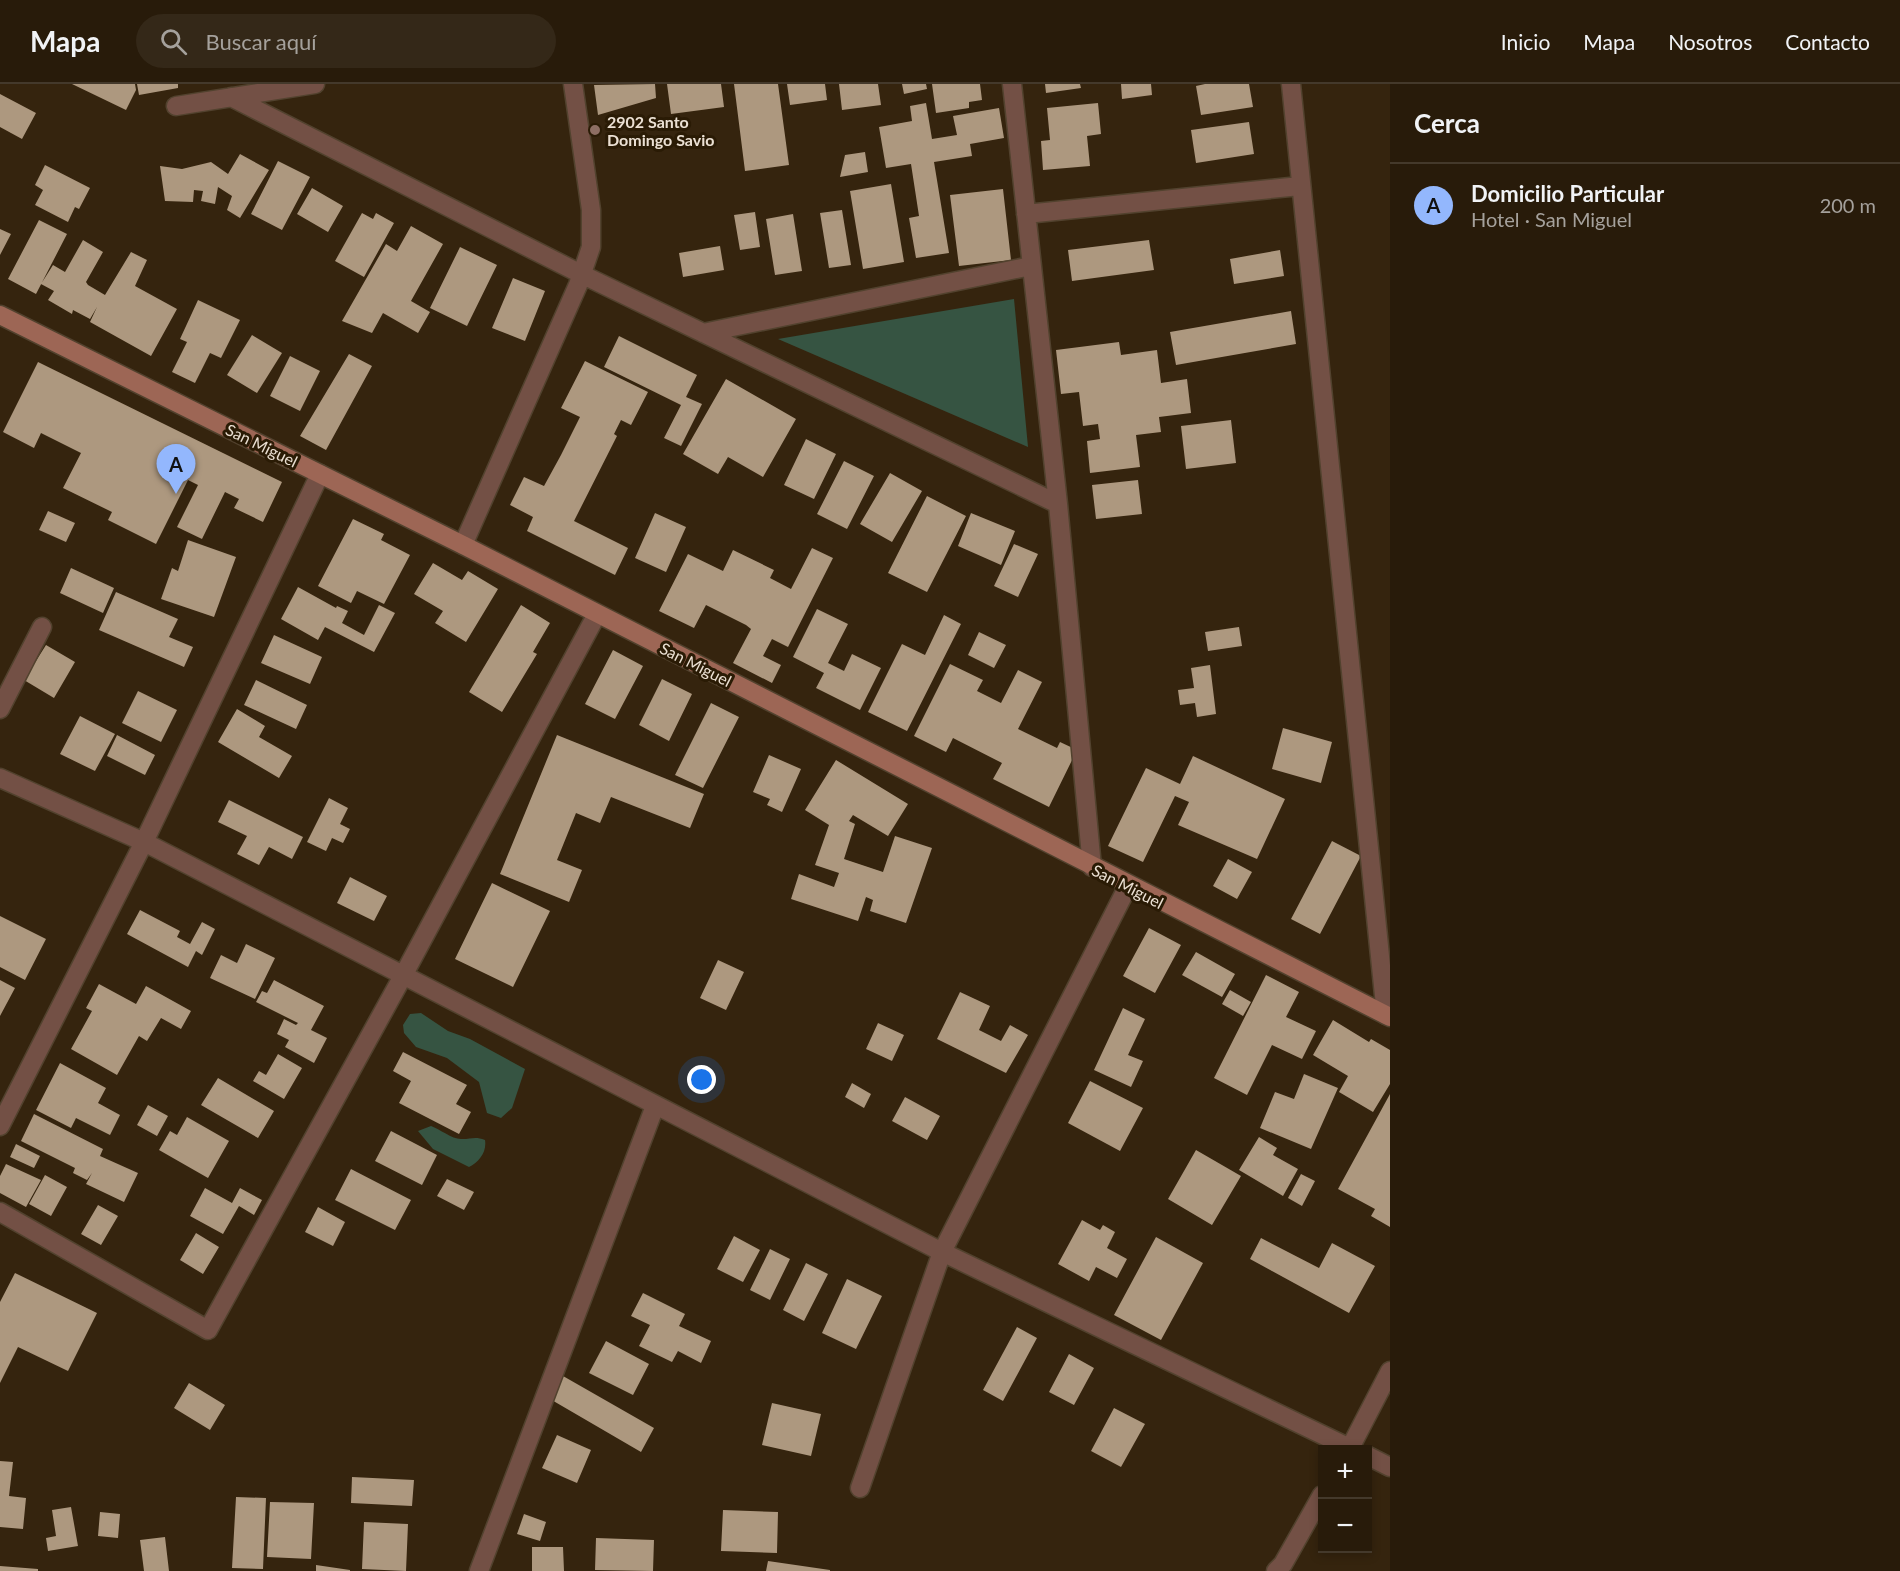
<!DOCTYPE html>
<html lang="es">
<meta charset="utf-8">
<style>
:root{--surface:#281b0a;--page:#342818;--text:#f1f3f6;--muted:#a5a19c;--line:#44392b;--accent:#93b7fd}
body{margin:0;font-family:Lato,sans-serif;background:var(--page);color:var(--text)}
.controls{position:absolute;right:18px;bottom:18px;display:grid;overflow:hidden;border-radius:0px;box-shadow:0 3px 9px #0003}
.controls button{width:54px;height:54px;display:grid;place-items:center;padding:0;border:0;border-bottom:2px solid var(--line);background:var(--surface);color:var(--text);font:30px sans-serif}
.you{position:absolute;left:702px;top:996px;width:21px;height:21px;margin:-15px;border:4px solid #fff;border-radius:50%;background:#1a73e8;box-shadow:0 0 0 9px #1a73e833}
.badge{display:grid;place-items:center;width:39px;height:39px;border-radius:50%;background:var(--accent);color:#111;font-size:20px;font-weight:700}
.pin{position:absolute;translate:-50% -50px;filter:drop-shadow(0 2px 3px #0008)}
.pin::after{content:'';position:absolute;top:32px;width:21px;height:18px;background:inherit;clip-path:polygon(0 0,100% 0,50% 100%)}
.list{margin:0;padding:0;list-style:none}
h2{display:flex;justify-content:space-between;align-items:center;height:78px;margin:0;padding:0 24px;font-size:26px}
h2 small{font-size:20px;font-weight:400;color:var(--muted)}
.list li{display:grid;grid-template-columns:39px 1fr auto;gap:18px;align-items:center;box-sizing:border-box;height:84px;padding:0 24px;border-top:2px solid var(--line)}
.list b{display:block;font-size:22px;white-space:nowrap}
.list p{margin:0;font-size:20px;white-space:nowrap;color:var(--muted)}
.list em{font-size:20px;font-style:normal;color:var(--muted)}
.icon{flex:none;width:33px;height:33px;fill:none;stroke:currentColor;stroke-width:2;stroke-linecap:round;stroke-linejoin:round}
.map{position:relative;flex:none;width:1390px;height:1487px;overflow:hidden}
header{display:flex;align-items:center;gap:36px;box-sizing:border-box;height:84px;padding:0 30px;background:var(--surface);border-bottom:2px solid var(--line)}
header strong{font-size:28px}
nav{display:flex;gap:33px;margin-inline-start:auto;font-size:21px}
.search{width:420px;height:54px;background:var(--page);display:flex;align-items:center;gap:15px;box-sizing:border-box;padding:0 21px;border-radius:33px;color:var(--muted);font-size:22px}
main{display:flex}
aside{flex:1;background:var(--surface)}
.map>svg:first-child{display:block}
.green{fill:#365442}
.building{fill:#ad987f}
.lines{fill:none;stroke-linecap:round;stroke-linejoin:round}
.street-casing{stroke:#52422e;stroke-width:21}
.secondary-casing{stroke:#52422e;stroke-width:21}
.street{stroke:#735045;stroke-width:18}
.secondary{stroke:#9d6655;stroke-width:18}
.education-dot{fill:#8d6e63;stroke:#2a1b05;stroke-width:2}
.labels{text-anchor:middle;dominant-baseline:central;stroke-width:6;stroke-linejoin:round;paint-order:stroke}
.poi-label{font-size:16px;font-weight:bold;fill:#ebe0d3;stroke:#2a1b05;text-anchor:start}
.street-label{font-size:16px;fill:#ebe0d3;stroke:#2a1b05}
</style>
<header>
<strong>Mapa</strong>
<div class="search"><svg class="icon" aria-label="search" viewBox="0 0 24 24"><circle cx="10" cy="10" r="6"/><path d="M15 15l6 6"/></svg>Buscar aquí</div>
<nav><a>Inicio</a><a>Mapa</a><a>Nosotros</a><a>Contacto</a></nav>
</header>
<main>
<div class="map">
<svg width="1390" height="1487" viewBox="0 0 1390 1487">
<rect width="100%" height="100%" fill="#35240e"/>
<!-- green -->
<path class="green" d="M 1014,215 L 1028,363 L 778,255 Z
M 421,929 L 448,947 L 470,955 L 525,985 L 512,1024 L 501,1034 L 487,1029 L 479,998 L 447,974 L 416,963 L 404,949 L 403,941 L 410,930 Z
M 431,1042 C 440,1045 453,1056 462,1055 C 472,1055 475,1052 485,1056 C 487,1068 479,1078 469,1083 L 433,1065 L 418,1047 Z"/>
<!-- building -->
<path class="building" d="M 72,0 L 135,0 L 136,6 L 126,26 Z
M 137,0 L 178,0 L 178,4 L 139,11 Z
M 655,0 L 656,14 L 598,31 L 594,1 Z
M 667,0 L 721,0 L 724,23 L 671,30 Z
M 734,0 L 778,0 L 789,81 L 745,87 Z
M 787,0 L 825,0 L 827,16 L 790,21 Z
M 839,0 L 878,0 L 881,21 L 842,26 Z
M 902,0 L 926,0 L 927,5 L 904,10 Z
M 932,0 L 980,0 L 982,16 L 969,18 L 969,24 L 936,29 Z
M 1045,0 L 1080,0 L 1081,4 L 1046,9 Z
M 1121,0 L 1151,0 L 1152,11 L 1122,15 Z
M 1205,0 L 1249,0 L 1253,23 L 1201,31 L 1196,2 Z
M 0,10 L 36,29 L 22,55 L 0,43 Z
M 926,19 L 932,55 L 957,51 L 953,32 L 999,24 L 1004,54 L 970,60 L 972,72 L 934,78 L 949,169 L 916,174 L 909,134 L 919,132 L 911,80 L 886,84 L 879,43 L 912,37 L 910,22 Z
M 1098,19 L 1101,50 L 1087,52 L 1090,82 L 1043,86 L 1041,57 L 1050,56 L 1047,24 Z
M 1249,38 L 1254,70 L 1196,79 L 1191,46 Z
M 865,68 L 868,88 L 840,93 L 845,71 Z
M 240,70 L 269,86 L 240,134 L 227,126 L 232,112 L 218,103 L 215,120 L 201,117 L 203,107 L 194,106 L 193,118 L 165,117 L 160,82 L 182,85 L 211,78 L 228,90 Z
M 278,77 L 310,93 L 282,146 L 251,130 Z
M 45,81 L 90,104 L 79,125 L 75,123 L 68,138 L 35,121 L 43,106 L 35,101 Z
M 891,100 L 904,178 L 863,185 L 850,107 Z
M 312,104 L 343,122 L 328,148 L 297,130 Z
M 1003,105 L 1011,176 L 959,182 L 950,111 Z
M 842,126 L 851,181 L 829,184 L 820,129 Z
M 755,128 L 760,163 L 740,166 L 734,131 Z
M 362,129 L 373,135 L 376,129 L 394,139 L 364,193 L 335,177 Z
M 793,130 L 802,187 L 775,191 L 766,135 Z
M 39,136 L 67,150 L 36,210 L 8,195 Z
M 411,142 L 443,160 L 411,217 L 430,228 L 418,249 L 383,229 L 372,249 L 342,237 L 386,160 L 397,167 Z
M 0,145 L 11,150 L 0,171 Z
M 83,156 L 103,168 L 86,198 L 88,201 L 105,211 L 131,168 L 147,176 L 135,202 L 177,225 L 151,272 L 90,238 L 97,223 L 90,235 L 73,226 L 72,230 L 48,216 L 54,207 L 41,200 L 53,181 L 65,188 Z
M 1149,156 L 1154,186 L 1072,197 L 1068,166 Z
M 720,162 L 724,186 L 683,193 L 679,169 Z
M 460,163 L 497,181 L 467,242 L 430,224 Z
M 1280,166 L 1284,192 L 1234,200 L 1230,175 Z
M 513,194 L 545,207 L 525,257 L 492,244 Z
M 198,216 L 240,236 L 221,274 L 210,269 L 195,299 L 172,288 L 187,258 L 180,255 Z
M 1291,227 L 1296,260 L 1176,281 L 1170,248 Z
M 252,251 L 282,269 L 257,309 L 227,291 Z
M 619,252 L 697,291 L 686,313 L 702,320 L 681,362 L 664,354 L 681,321 L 604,283 Z
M 1119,258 L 1121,271 L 1157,266 L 1161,299 L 1187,295 L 1191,329 L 1159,333 L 1161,348 L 1136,351 L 1140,383 L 1090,389 L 1087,357 L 1100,355 L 1098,340 L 1083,342 L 1079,308 L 1061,310 L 1056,266 Z
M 349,270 L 372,282 L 326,366 L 300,352 Z
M 290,272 L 320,287 L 300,327 L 270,312 Z
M 585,277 L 648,308 L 631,341 L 621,336 L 614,350 L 617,352 L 574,437 L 628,464 L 615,491 L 527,447 L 533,433 L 510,421 L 524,393 L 544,402 L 561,371 L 580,333 L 561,324 Z
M 38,278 L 282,398 L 263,438 L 234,424 L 239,415 L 225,408 L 202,455 L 177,443 L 198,401 L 188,396 L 156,460 L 108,436 L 112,428 L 63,404 L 81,369 L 41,349 L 34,364 L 3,348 Z
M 726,295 L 796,335 L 763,393 L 728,373 L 718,390 L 683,370 Z
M 1231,336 L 1236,379 L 1186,385 L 1181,342 Z
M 806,355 L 836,370 L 814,415 L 784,401 Z
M 844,377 L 874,392 L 847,445 L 817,430 Z
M 890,389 L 922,407 L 892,458 L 860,440 Z
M 1138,396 L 1142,430 L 1096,435 L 1092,401 Z
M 927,412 L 966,432 L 927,508 L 888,489 Z
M 48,427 L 75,439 L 66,458 L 39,446 Z
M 655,429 L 686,443 L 666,488 L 635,474 Z
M 971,429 L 1015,447 L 1001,481 L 958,462 Z
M 353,435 L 384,450 L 381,456 L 410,471 L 384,520 L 357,507 L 351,519 L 318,502 Z
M 188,456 L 236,473 L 214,533 L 161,515 L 172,484 L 178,487 Z
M 1014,460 L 1038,470 L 1018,513 L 994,502 Z
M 812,464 L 833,474 L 788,563 L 772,555 L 763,572 L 781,581 L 772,599 L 733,579 L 751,545 L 746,541 L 706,521 L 694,544 L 659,527 L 688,470 L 723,487 L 733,466 L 774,486 L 770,494 L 791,505 Z
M 433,479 L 462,496 L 468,487 L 498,505 L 466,558 L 435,539 L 443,527 L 414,510 Z
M 71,484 L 114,504 L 103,529 L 60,509 Z
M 298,503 L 336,524 L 337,522 L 348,527 L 342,539 L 364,551 L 379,521 L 395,529 L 374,568 L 325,543 L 318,556 L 281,535 Z
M 116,508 L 178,535 L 169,553 L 193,563 L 184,583 L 99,546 Z
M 521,521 L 550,539 L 533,568 L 537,570 L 502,628 L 469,608 Z
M 817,525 L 848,540 L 828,579 L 844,587 L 852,570 L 881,584 L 860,626 L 816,604 L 824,589 L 793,573 Z
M 944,531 L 961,540 L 907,647 L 868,628 L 902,560 L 925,571 Z
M 1239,543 L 1242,562 L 1208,567 L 1205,548 Z
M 979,548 L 1006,561 L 994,584 L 968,571 Z
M 274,551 L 322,573 L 310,600 L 261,579 Z
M 46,561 L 75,578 L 54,614 L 24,596 Z
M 613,566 L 643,582 L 615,635 L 585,620 Z
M 950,580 L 983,596 L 977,607 L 1001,619 L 1018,586 L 1042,598 L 1018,645 L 1057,664 L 1060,658 L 1077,666 L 1049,723 L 993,695 L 1002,679 L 953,654 L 946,668 L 914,652 Z
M 1210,581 L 1216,630 L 1197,633 L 1195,619 L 1180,621 L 1178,606 L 1194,604 L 1191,584 Z
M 662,595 L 692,610 L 669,657 L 639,641 Z
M 256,596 L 307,621 L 296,645 L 244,621 Z
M 138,607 L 177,626 L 161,658 L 122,639 Z
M 711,619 L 739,633 L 703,704 L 675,691 Z
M 237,625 L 265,642 L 259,653 L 292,672 L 279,694 L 218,658 Z
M 80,632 L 115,650 L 95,687 L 60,670 Z
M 1283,644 L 1332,658 L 1321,699 L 1272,685 Z
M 117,651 L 155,671 L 145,691 L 107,672 Z
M 557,651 L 704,710 L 690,744 L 611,713 L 600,739 L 576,729 L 557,776 L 582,786 L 569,818 L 500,790 Z
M 769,671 L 801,685 L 782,728 L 767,721 L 770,715 L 753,708 Z
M 1193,672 L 1285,715 L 1257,775 L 1178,741 L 1189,718 L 1175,712 L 1143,778 L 1108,762 L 1146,684 L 1180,700 Z
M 836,676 L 908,720 L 888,752 L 853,731 L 849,737 L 855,740 L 844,775 L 883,788 L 895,752 L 932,764 L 906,839 L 870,827 L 873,816 L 866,813 L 858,837 L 791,815 L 799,790 L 834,803 L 839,789 L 815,781 L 829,741 L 805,726 Z
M 329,714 L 348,724 L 340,740 L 350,745 L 343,759 L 332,754 L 326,767 L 307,758 Z
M 229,716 L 303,753 L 292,775 L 269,763 L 259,781 L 237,770 L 247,752 L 218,738 Z
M 1332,757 L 1361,772 L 1320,850 L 1291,835 Z
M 1228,775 L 1252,788 L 1237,815 L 1213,802 Z
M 350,793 L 387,812 L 374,837 L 337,819 Z
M 492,799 L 550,827 L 513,903 L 455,875 Z
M 140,826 L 180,847 L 177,853 L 190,860 L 202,838 L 215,845 L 202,871 L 196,867 L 188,883 L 127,850 Z
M 0,832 L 46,855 L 25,896 L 0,883 Z
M 1149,844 L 1181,861 L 1155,909 L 1123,892 Z
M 246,860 L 275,874 L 255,915 L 210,894 L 221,871 L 237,879 Z
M 1196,868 L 1235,890 L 1222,913 L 1182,891 Z
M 718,876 L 744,888 L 726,926 L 700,914 Z
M 1266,891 L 1299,908 L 1286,933 L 1316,947 L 1302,975 L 1272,961 L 1247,1011 L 1214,994 Z
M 0,896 L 15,904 L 0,932 Z
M 274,896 L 324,922 L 311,946 L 327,954 L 314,979 L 285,963 L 289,956 L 277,950 L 284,935 L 296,941 L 298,939 L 256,918 L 262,907 L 267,909 Z
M 99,900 L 136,920 L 146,902 L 191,927 L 181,945 L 161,934 L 147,957 L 139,952 L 117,991 L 71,965 L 92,927 L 86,924 Z
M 1230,906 L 1251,918 L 1243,932 L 1222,920 Z
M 960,908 L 990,922 L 979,946 L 1001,957 L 1010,941 L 1028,951 L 1006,989 L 937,955 Z
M 1123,924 L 1145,935 L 1128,971 L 1143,977 L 1131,1003 L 1094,986 Z
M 1333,936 L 1369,958 L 1371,955 L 1390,966 L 1390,1000 L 1373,1028 L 1339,1008 L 1348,992 L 1313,971 Z
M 878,939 L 904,951 L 892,977 L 866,965 Z
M 403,968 L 467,1001 L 456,1020 L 471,1028 L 459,1050 L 399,1019 L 411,997 L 393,987 Z
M 278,970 L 302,984 L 284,1015 L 253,997 L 259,987 L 266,991 Z
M 60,979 L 106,1004 L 98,1019 L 120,1031 L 110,1051 L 76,1034 L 71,1044 L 36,1026 Z
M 1304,990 L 1338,1004 L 1311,1065 L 1260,1044 L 1275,1008 L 1294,1015 Z
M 218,994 L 274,1027 L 258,1054 L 201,1021 Z
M 1090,997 L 1143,1024 L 1120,1067 L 1068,1039 Z
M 852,999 L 871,1010 L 864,1024 L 845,1013 Z
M 1390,1010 L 1390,1143 L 1371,1132 L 1375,1125 L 1338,1105 Z
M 905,1013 L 940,1032 L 927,1056 L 892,1037 Z
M 148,1021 L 168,1032 L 157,1052 L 137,1041 Z
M 34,1030 L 103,1065 L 100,1072 L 138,1089 L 124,1118 L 86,1100 L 92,1089 L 87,1096 L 73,1089 L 75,1084 L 21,1057 Z
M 187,1033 L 229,1057 L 208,1094 L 159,1066 L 170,1047 L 177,1051 Z
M 391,1047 L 437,1071 L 422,1101 L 375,1077 Z
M 1259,1053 L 1277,1064 L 1273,1071 L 1298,1085 L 1283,1112 L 1239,1086 Z
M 16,1060 L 40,1072 L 34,1084 L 10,1073 Z
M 1196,1066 L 1241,1092 L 1212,1141 L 1168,1115 Z
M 6,1080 L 41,1096 L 26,1123 L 0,1109 L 0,1092 Z
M 351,1085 L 411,1116 L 395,1146 L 335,1116 Z
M 1301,1090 L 1315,1097 L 1302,1122 L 1288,1114 Z
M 45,1091 L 67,1103 L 51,1132 L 29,1120 Z
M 447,1095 L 474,1108 L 464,1126 L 437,1112 Z
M 205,1104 L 232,1119 L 240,1104 L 262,1116 L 254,1131 L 239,1122 L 223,1150 L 190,1132 Z
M 98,1121 L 118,1132 L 101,1161 L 81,1150 Z
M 318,1123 L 345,1138 L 333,1162 L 305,1148 Z
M 1082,1136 L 1100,1146 L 1103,1141 L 1115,1148 L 1107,1164 L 1127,1175 L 1117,1194 L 1096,1183 L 1089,1197 L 1058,1180 Z
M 196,1149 L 219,1163 L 203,1190 L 180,1176 Z
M 734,1152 L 760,1166 L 743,1198 L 717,1185 Z
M 1156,1153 L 1203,1179 L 1161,1256 L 1114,1231 Z
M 1261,1154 L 1319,1184 L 1332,1159 L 1375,1182 L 1349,1229 L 1250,1175 Z
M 770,1165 L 790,1175 L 770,1216 L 750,1206 Z
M 806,1179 L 828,1190 L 804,1237 L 783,1226 Z
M 15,1189 L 97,1229 L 68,1287 L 18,1263 L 0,1299 L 0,1218 Z
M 847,1195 L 882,1212 L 856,1265 L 822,1249 Z
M 643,1209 L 685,1230 L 679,1242 L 711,1257 L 701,1279 L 678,1267 L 672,1278 L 639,1262 L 650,1241 L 631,1232 Z
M 1017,1243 L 1037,1254 L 1003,1317 L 983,1306 Z
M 606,1257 L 649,1280 L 633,1311 L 589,1289 Z
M 1069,1270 L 1094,1284 L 1074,1321 L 1049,1308 Z
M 563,1292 L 654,1344 L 641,1368 L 550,1315 Z
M 189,1299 L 225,1321 L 210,1346 L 174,1324 Z
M 772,1319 L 821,1330 L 811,1372 L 762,1361 Z
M 1114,1324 L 1145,1340 L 1121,1383 L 1091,1367 Z
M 557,1351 L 591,1366 L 577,1399 L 542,1384 Z
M 0,1377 L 13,1378 L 9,1412 L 26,1414 L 23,1445 L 0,1443 Z
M 352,1393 L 414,1396 L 412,1422 L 351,1419 Z
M 236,1413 L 266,1414 L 263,1485 L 232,1484 Z
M 270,1418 L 314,1419 L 311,1475 L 267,1473 Z
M 71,1423 L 78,1462 L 48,1467 L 46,1454 L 56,1452 L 52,1426 Z
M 723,1426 L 778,1428 L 777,1469 L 721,1467 Z
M 100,1428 L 120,1430 L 118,1454 L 98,1452 Z
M 524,1430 L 546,1438 L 540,1457 L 517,1450 Z
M 364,1438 L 408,1440 L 406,1487 L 362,1485 Z
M 165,1453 L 169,1487 L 144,1487 L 140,1456 Z
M 596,1454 L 654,1456 L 653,1487 L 595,1486 Z
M 532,1463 L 563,1463 L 564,1487 L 532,1487 Z
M 768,1477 L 830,1486 L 830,1487 L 766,1487 Z
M 316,1481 L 350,1486 L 350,1487 L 316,1487 Z
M 0,1482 L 38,1485 L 38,1487 L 0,1487 Z"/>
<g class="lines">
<!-- street casing -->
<g class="street-casing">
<path id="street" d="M 1012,0 L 1058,420 L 1092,783
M 1291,0 L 1386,931
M 231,13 L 581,190 L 1058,420
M 176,22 L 315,0
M 1026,130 L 1300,102
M 703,249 L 1031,182
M 463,461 L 578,201 L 591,163 L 591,126 L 573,0
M 0,625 L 42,543
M 0,694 L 144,758 L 942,1168 L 1354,1366
M 0,1042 L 144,758 L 320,390
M 0,1128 L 208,1246 L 404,890 L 597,530
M 1349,1366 L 1390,1287
M 1368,1372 L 1390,1383
M 860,1404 L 942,1168 L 1128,802
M 479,1487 L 655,1022
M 1276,1487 L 1283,1480 L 1322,1411"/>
</g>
<!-- secondary casing -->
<g class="secondary-casing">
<path id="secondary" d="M 0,231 L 463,461 L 1390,933"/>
</g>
<!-- street -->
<use href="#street" class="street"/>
<!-- secondary -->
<use href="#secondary" class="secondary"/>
</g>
<!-- markers -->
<circle class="education-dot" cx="595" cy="46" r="6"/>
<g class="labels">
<!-- poi labels -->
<g class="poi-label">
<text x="607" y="37">2902 Santo<tspan x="607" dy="18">Domingo Savio</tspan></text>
</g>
<!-- street labels -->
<g class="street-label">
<text transform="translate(262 361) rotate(26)">San Miguel</text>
<text transform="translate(696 580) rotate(27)">San Miguel</text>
<text transform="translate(1128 802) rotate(27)">San Miguel</text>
</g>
</g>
</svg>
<div class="controls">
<button>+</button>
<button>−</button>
</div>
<div class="you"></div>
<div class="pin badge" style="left:176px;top:410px">A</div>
</div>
<aside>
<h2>Cerca<small></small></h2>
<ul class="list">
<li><span class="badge">A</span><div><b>Domicilio Particular</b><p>Hotel · San Miguel</p></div><em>200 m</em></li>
</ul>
</aside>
</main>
